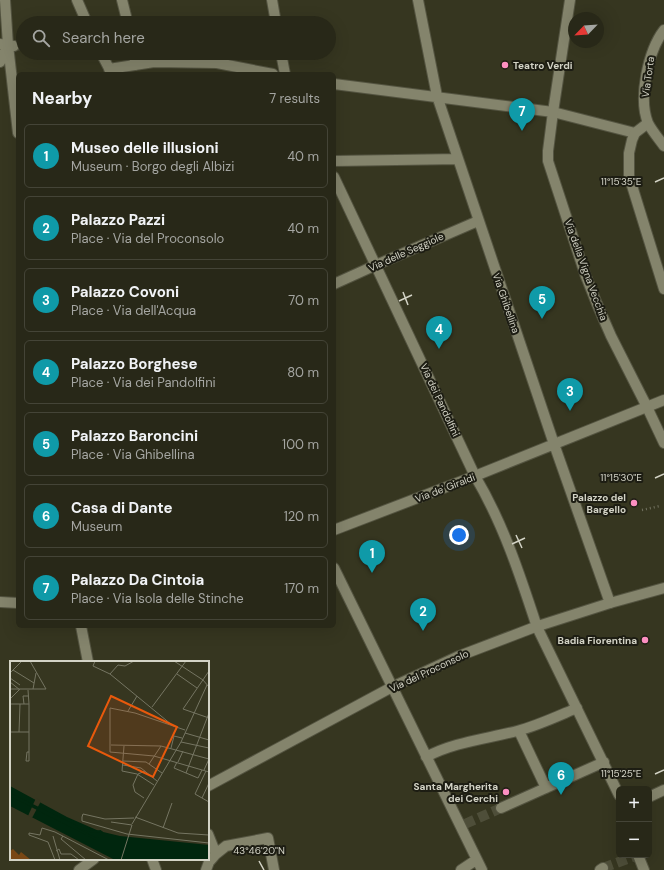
<!DOCTYPE html>
<meta charset="utf-8">
<style>
:root{--surface:#282818;--page:#303021;--text:#f1f3f6;--muted:#a5a6a2;--line:#444437;--accent:#fc8fc1}
body{margin:0;font-family:"DM Sans",sans-serif;background:var(--page);color:var(--text)}
.controls{position:absolute;right:12px;bottom:12px;display:grid;overflow:hidden;border-radius:6px;box-shadow:0 4px 16px #0002}
.controls button{width:36px;height:36px;display:grid;place-items:center;padding:0;border:0;border-bottom:1px solid var(--line);background:var(--surface);color:var(--text);font:20px sans-serif}
.compass{position:absolute;left:568px;top:12px;width:36px;height:36px;border-radius:50%;background:var(--surface);box-shadow:0 4px 16px #0002;rotate:245deg}
.you{position:absolute;left:459px;top:535px;width:14px;height:14px;margin:-10px;border:3px solid #fff;border-radius:50%;background:#1a73e8;box-shadow:0 0 0 6px #1a73e833}
.badge{display:grid;place-items:center;width:26px;height:26px;border-radius:50%;background:var(--accent);color:#fff;font-size:13px;font-weight:700}
.pin{position:absolute;translate:-50% -33px;filter:drop-shadow(0 1px 2px #0008)}
.pin::after{content:'';position:absolute;top:21px;width:14px;height:12px;background:inherit;clip-path:polygon(0 0,100% 0,50% 100%)}
.list{margin:0;padding:0;list-style:none}
h2{display:flex;justify-content:space-between;align-items:center;height:52px;margin:0;padding:0 16px;font-size:17px}
h2 small{font-size:13px;font-weight:400;color:var(--muted)}
.list li{display:grid;grid-template-columns:26px 1fr auto;gap:12px;align-items:center;box-sizing:border-box;height:64px;margin:0 8px 8px;padding:0 8px;border:1px solid var(--line);border-radius:6px}
.list b{display:block;font-size:15px;white-space:nowrap}
.list p{margin:0;font-size:13px;white-space:nowrap;color:var(--muted)}
.list em{font-size:13px;font-style:normal;color:var(--muted)}
.icon{flex:none;width:22px;height:22px;fill:none;stroke:currentColor;stroke-width:2;stroke-linecap:round;stroke-linejoin:round}
.map{position:relative;flex:none;width:664px;height:870px;overflow:hidden}
.search{position:absolute;background:var(--surface);box-shadow:0 4px 16px #0002;left:16px;top:16px;width:320px;height:44px;display:flex;align-items:center;gap:10px;box-sizing:border-box;padding:0 14px;border-radius:22px;color:var(--muted);font-size:15px}
.panel{position:absolute;background:var(--surface);box-shadow:0 4px 16px #0002;left:16px;top:72px;width:320px;height:556px;border-radius:6px}
.map>svg:first-child{display:block}
.lines{fill:none;stroke-linecap:round;stroke-linejoin:round}
.pedestrian-tunnel{stroke:#4e4e39;stroke-width:10;stroke-dasharray:10 5;stroke-linecap:butt}
.pedestrian-casing{stroke:#545441;stroke-width:12}
.minor-casing{stroke:#545441;stroke-width:12}
.path{stroke:#727260;stroke-width:2.5;stroke-dasharray:1 3;stroke-linecap:butt}
.pedestrian{stroke:#84846c;stroke-width:10}
.minor{stroke:#84846c;stroke-width:10}
.ticks{fill:none;stroke:#d3d3c6;stroke-width:1.5}
.poi-dot{fill:#fc8fc1;stroke:#1d1d13;stroke-width:1.5}
.labels{text-anchor:middle;dominant-baseline:central;stroke-width:4;stroke-linejoin:round;paint-order:stroke}
.poi-label{font-size:10px;font-weight:bold;fill:#d3d3c6;stroke:#1d1d13;text-anchor:end}
.street-label{font-size:10px;fill:#d3d3c6;stroke:#1d1d13}
.inset-river{fill:none;stroke:#00260e;stroke-width:2}
.inset-road{fill:none;stroke:#757562;stroke-width:1}
.view{fill:#e8590c;fill-opacity:0.15;stroke:#e8590c;stroke-width:2}
.inset-edge{fill:none;stroke:#d3d3c6;stroke-width:2}
.ticks-label{font-size:10px;text-anchor:middle;fill:#d3d3c6;stroke:#1d1d13;stroke-width:4;stroke-linejoin:round;paint-order:stroke}
</style>
<div class="map">
<svg width="664" height="870" viewBox="0 0 664 870">
<rect width="100%" height="100%" fill="#363620"/>
<g class="lines">
<!-- pedestrian-tunnel -->
<path class="pedestrian-tunnel" d="M 14,46 L 23,45
M 465,824 L 501,808
M 603,868 L 638,855"/>
<!-- pedestrian casing -->
<g class="pedestrian-casing">
<path id="pedestrian" d="M 77,0 L 87,23
M 122,0 L 127,20
M 0,44 L 14,46
M 101,53 L 112,74
M 133,53 L 136,65
M 109,69 L 154,62 L 217,63 L 273,74
M 553,112 L 635,133
M 334,284 L 376,265
M 647,407 L 664,443
M 334,530 L 475,476
M 334,568 L 482,870
M 610,603 L 664,588
M 537,627 L 619,795
M 519,731 L 546,788
M 426,757 C 454,742 486,739 517,731 C 537,726 558,716 577,708
M 649,797 L 664,790
M 501,808 L 604,762
M 216,854 L 226,846 L 268,838 L 274,870
M 638,855 L 644,870
M 152,859 L 156,870
M 79,870 L 94,859
M 206,870 L 209,862 L 216,854 L 208,834
M 461,870 L 476,860
M 600,870 L 603,868"/>
</g>
<!-- minor casing -->
<g class="minor-casing">
<path id="minor" d="M 5,0 L 8,45 L 18,133
M 272,0 L 276,23
M 570,0 L 553,112 L 548,151 L 548,161 L 585,274 L 597,304 L 611,336 L 647,407
M 664,30 C 648,51 638,98 648,123 C 652,131 659,139 664,146
M 281,53 L 285,74
M 0,62 L 8,45
M 334,84 L 553,112
M 648,123 L 635,133 L 632,140 L 629,153 L 629,176 L 664,289
M 334,161 L 458,159
M 334,177 L 475,476 C 503,523 520,575 537,627
M 376,265 L 478,221
M 475,476 L 664,400
M 0,602 L 18,603
M 81,626 L 88,662
M 208,786 L 392,687 L 459,656 L 535,627 L 610,603 L 554,444 L 437,96 L 418,0"/>
</g>
<!-- path -->
<path class="path" d="M 642,510 L 660,506"/>
<!-- pedestrian -->
<use href="#pedestrian" class="pedestrian"/>
<!-- minor -->
<use href="#minor" class="minor"/>
</g>
<!-- ticks -->
<path class="ticks" d="M 655,182 L 664,178M 403,292 L 408,305M 399,301 L 412,295M 655,478 L 664,474M 516,535 L 522,548M 512,544 L 525,538M 655,774 L 664,770M 259,861 L 264,870"/>
<!-- markers -->
<g class="poi-dot">
<circle cx="505" cy="65" r="4"/>
<circle cx="634" cy="503" r="4"/>
<circle cx="645" cy="640" r="4"/>
<circle cx="506" cy="792" r="4"/>
</g>
<g class="labels">
<!-- poi labels -->
<g class="poi-label">
<text x="513" y="65" text-anchor="start">Teatro Verdi</text>
<text x="626" y="497">Palazzo del<tspan x="626" dy="12">Bargello</tspan></text>
<text x="637" y="640">Badia Fiorentina</text>
<text x="498" y="786">Santa Margherita<tspan x="498" dy="12">dei Cerchi</tspan></text>
</g>
<!-- street labels -->
<g class="street-label">
<text transform="translate(648 77) rotate(-82)">Via Torta</text>
<text transform="translate(406 252) rotate(-24)">Via delle Seggiole</text>
<text transform="translate(586 270) rotate(70)">Via della Vigna Vecchia</text>
<text transform="translate(506 303) rotate(71)">Via Ghibellina</text>
<text transform="translate(440 400) rotate(65)">Via dei Pandolfini</text>
<text transform="translate(445 488) rotate(-21)">Via de' Giraldi</text>
<text transform="translate(429 671) rotate(-25)">Via del Proconsolo</text>
</g>
</g>
<!-- overview -->
<g transform="translate(10 661)">
<rect width="199" height="199" fill="#363620"/>
<path d="M 3,188 L 9,194 L 11,191 L 21,199 L 0,199 L 0,190 Z" fill="#794715"/>
<path d="M 0,125 L 57,156 L 89,170 L 110,175 L 199,184 L 199,199 L 105,199 L 0,145 Z" fill="#00260e"/>
<path d="M 26,137 L 31,140 L 22,157 L 18,155 Z" fill="#363620"/>
<path class="inset-river" d="M 0,133 L 65,165 L 83,171 L 91,170M 0,134 L 86,178 L 92,170"/>
<path class="inset-road" d="M 85,0 L 83,5 L 100,13 L 162,64M 164,0 L 193,19 L 199,26M 3,9 L 24,22M 199,10 L 173,48 L 199,57M 0,12 L 12,0M 100,13 L 108,4 L 115,5 L 124,0M 167,13 L 187,27M 0,17 L 10,24M 0,21 L 10,29M 0,28 L 36,28 L 20,0M 23,28 L 26,12M 18,29 L 19,43 L 19,100 L 16,100 L 17,91 L 19,91M 0,38 L 9,29M 0,43 L 19,43M 14,43 L 13,35 L 18,35M 142,46 L 176,0M 118,50 L 127,35M 175,69 L 125,52 L 100,47 L 100,91 L 144,95 L 199,111M 0,71 L 19,71M 9,71 L 10,43M 175,72 L 199,79M 171,81 L 199,87M 101,84 L 151,85 L 199,98M 114,85 L 112,110 L 127,113 L 144,124M 161,87 L 164,75 L 172,77M 113,100 L 136,101 L 152,112M 167,101 L 164,107 L 188,117 L 192,109M 168,101 L 173,90M 139,103 L 151,85M 113,104 L 131,107 L 147,120M 194,109 L 199,98M 196,110 L 185,133 L 199,141M 176,112 L 199,52M 134,137 L 125,131 L 123,124 L 128,113 L 135,110M 192,137 L 199,122M 125,156 L 168,172 L 199,174M 124,157 L 95,158 L 73,153 L 72,156 L 72,160 L 117,173 L 199,182M 101,161 L 122,164M 122,163 L 171,81 L 197,24M 153,167 L 162,142M 43,175 L 50,199M 53,175 L 51,178 L 76,199M 46,190 L 49,188 L 51,193 L 61,193 L 69,199M 45,199 L 38,181 L 19,174 L 19,172 L 30,174 L 32,167 L 45,171 L 99,199M 111,199 L 122,164"/>
<path class="view" d="M 101,35 L 167,66 L 143,116 L 78,85 Z"/>
<rect width="199" height="199" class="inset-edge"/>
</g>
<g class="ticks-label">
<text x="621" y="185">11°15'35"E</text>
<text x="621" y="481">11°15'30"E</text>
<text x="621" y="777">11°15'25"E</text>
<text x="259" y="854">43°46'20"N</text>
</g>
</svg>
<div class="controls">
<button>+</button>
<button>−</button>
</div>
<svg class="compass" viewBox="-18 -18 36 36"><path d="M0-13l5 13h-10z" fill="#e53935"/><path d="M0 13l5-13h-10z" fill="#a5a6a2"/></svg>
<div class="you"></div>
<div class="pin badge" style="left:372px;top:573px;background:#0f9aa8">1</div>
<div class="pin badge" style="left:423px;top:631px;background:#0f9aa8">2</div>
<div class="pin badge" style="left:570px;top:411px;background:#0f9aa8">3</div>
<div class="pin badge" style="left:439px;top:349px;background:#0f9aa8">4</div>
<div class="pin badge" style="left:542px;top:319px;background:#0f9aa8">5</div>
<div class="pin badge" style="left:561px;top:795px;background:#0f9aa8">6</div>
<div class="pin badge" style="left:522px;top:131px;background:#0f9aa8">7</div>
<div class="search"><svg class="icon" aria-label="search" viewBox="0 0 24 24"><circle cx="10" cy="10" r="6"/><path d="M15 15l6 6"/></svg>Search here</div>
<section class="panel">
<h2>Nearby<small>7 results</small></h2>
<ul class="list">
<li><span class="badge" style="background:#0f9aa8">1</span><div><b>Museo delle illusioni</b><p>Museum · Borgo degli Albizi</p></div><em>40 m</em></li>
<li><span class="badge" style="background:#0f9aa8">2</span><div><b>Palazzo Pazzi</b><p>Place · Via del Proconsolo</p></div><em>40 m</em></li>
<li><span class="badge" style="background:#0f9aa8">3</span><div><b>Palazzo Covoni</b><p>Place · Via dell'Acqua</p></div><em>70 m</em></li>
<li><span class="badge" style="background:#0f9aa8">4</span><div><b>Palazzo Borghese</b><p>Place · Via dei Pandolfini</p></div><em>80 m</em></li>
<li><span class="badge" style="background:#0f9aa8">5</span><div><b>Palazzo Baroncini</b><p>Place · Via Ghibellina</p></div><em>100 m</em></li>
<li><span class="badge" style="background:#0f9aa8">6</span><div><b>Casa di Dante</b><p>Museum</p></div><em>120 m</em></li>
<li><span class="badge" style="background:#0f9aa8">7</span><div><b>Palazzo Da Cintoia</b><p>Place · Via Isola delle Stinche</p></div><em>170 m</em></li>
</ul>
</section>
</div>
